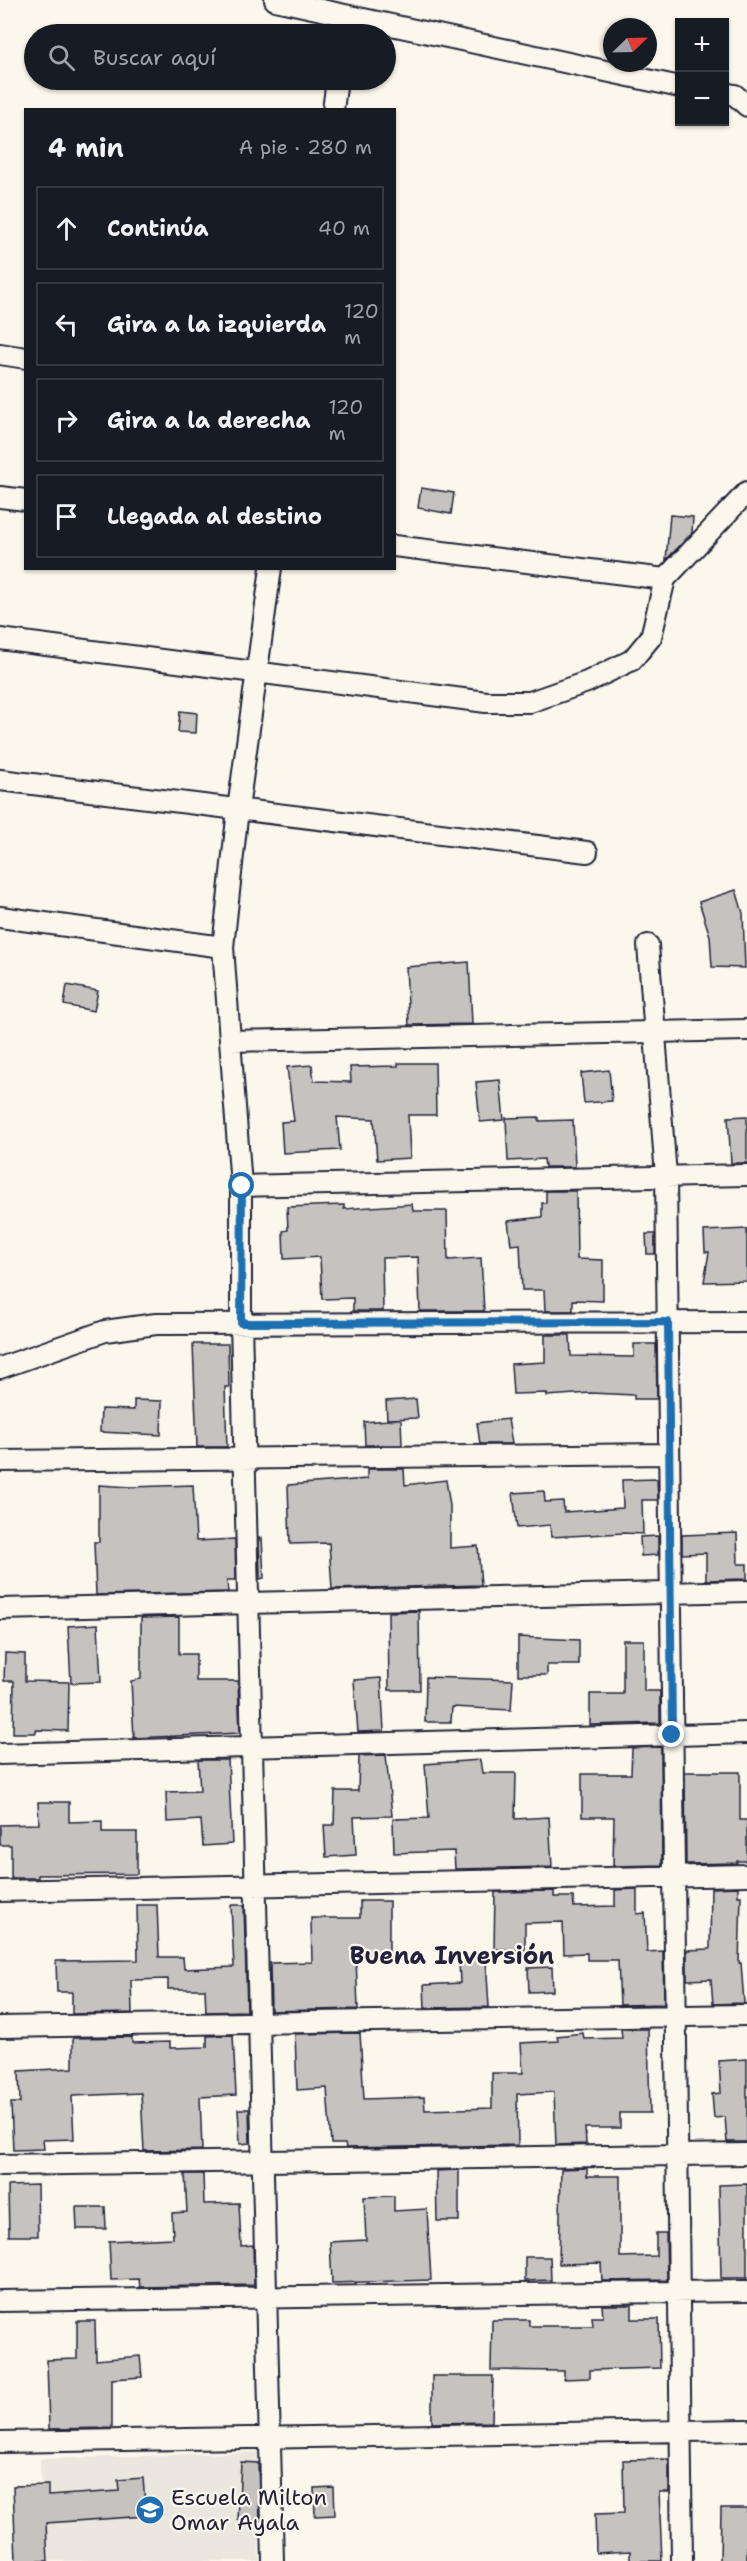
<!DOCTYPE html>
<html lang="es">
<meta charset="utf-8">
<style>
:root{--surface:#171b24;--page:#20242c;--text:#f1f3f6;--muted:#9ea1a6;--line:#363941}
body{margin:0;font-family:"Shantell Sans",sans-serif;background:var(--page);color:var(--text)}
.controls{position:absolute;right:18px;top:18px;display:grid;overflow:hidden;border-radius:0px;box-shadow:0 2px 4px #0004}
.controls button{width:54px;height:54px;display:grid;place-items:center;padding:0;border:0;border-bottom:2px solid var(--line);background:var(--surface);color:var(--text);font:30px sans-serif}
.compass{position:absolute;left:603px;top:18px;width:54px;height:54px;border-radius:50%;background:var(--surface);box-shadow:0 2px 4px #0004;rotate:67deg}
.stop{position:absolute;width:18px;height:18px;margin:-14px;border:4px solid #1f6fb2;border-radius:50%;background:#fff}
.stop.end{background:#1f6fb2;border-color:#fff;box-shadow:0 2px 6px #0008}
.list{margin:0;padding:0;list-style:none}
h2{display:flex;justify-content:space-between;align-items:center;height:78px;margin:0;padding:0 24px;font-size:26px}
h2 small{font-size:20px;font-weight:400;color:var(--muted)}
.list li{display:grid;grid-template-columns:39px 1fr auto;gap:18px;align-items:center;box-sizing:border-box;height:84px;margin:0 12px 12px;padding:0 12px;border:2px solid var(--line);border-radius:0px}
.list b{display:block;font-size:22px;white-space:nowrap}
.list em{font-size:20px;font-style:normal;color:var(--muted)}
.icon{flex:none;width:33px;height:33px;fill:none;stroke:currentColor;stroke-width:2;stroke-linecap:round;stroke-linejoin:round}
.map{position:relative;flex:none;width:747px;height:2561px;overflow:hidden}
.search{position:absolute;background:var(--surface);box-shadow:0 2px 4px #0004;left:24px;top:24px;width:372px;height:66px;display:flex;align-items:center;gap:15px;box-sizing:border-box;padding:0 21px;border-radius:33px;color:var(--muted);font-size:22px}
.panel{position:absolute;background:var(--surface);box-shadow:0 2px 4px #0004;left:24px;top:108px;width:372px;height:462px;border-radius:0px}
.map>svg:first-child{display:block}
.built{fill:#ebe7df}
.building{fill:#c6c2c0;stroke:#22223b;stroke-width:1.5}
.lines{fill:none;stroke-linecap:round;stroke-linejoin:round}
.street-casing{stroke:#22223b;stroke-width:24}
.street{stroke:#fbf7ec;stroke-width:20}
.route{stroke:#1f6fb2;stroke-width:8}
.labels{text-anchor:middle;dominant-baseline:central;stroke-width:4.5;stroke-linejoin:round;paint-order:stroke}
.poi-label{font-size:22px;fill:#22223b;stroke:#fbf7ec;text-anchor:start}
.neighbourhood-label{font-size:24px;font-weight:bold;fill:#22223b;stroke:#fbf7ec}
</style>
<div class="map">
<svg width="747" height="2561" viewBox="0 0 747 2561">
<rect width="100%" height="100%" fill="#fbf7ec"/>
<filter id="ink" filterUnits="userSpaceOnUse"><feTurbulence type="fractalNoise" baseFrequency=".0167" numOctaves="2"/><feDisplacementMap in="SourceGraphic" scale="12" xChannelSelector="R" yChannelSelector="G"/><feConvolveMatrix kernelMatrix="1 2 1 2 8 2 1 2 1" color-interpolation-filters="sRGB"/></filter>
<g filter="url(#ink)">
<!-- built -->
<path class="built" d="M 258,2452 L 259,2561 L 43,2561 L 40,2459 Z"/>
<!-- building -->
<path class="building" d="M 421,488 L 454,493 L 451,514 L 418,508 Z
M 670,515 L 693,517 L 692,533 L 666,560 Z
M 180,711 L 197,713 L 196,733 L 178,732 Z
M 736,890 L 743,913 L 745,968 L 712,967 L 710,936 L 699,902 Z
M 469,962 L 472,1024 L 409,1025 L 406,967 Z
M 67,985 L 98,991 L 94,1011 L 64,1005 Z
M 398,1063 L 435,1063 L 436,1115 L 408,1115 L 410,1158 L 377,1160 L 374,1119 L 337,1117 L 340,1150 L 283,1153 L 281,1122 L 294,1121 L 287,1067 L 312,1065 L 314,1081 L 351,1082 L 350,1067 L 398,1066 Z
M 609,1070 L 612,1101 L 584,1103 L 581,1073 Z
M 500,1080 L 504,1120 L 480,1122 L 476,1082 Z
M 747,1116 L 747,1163 L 731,1163 L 728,1117 Z
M 539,1117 L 539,1121 L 573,1120 L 575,1167 L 545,1167 L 544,1159 L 508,1161 L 506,1118 Z
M 546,1191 L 576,1191 L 577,1259 L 603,1260 L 603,1301 L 573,1300 L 573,1311 L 545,1311 L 544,1290 L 522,1290 L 520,1244 L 511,1245 L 508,1221 L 542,1217 L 542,1203 L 546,1203 Z
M 412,1204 L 413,1211 L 447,1211 L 448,1260 L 481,1258 L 484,1311 L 420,1311 L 418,1257 L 382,1258 L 383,1311 L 353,1311 L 353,1298 L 322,1299 L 320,1257 L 284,1259 L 283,1231 L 288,1230 L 287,1207 L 344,1205 L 344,1209 Z
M 747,1229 L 747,1281 L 704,1282 L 709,1252 L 705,1252 L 704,1231 Z
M 646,1234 L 655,1234 L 655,1254 L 647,1254 Z
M 545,1335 L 570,1335 L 571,1356 L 634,1357 L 634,1344 L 656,1344 L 657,1399 L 634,1399 L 634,1395 L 590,1393 L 547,1396 L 547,1393 L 513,1394 L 511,1364 L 545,1362 Z
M 193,1344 L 228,1344 L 229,1387 L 225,1387 L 227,1447 L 197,1447 Z
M 416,1399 L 418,1418 L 387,1419 L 386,1401 Z
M 134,1400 L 162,1401 L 161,1435 L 100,1432 L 101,1409 L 134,1410 Z
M 401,1419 L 402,1445 L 365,1445 L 364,1422 Z
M 508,1419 L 512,1444 L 480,1444 L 477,1423 Z
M 367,1469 L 404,1469 L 405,1485 L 446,1480 L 450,1506 L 450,1548 L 478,1546 L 481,1585 L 332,1589 L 329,1543 L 290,1544 L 288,1485 L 367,1479 Z
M 657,1479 L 658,1500 L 642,1500 L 643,1534 L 624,1533 L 551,1537 L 550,1525 L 517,1528 L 513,1493 L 544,1491 L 545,1502 L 563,1501 L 564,1512 L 623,1508 L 622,1480 Z
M 99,1485 L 130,1487 L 193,1485 L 196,1541 L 235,1539 L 236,1580 L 227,1580 L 228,1592 L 96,1595 L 94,1542 L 99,1542 Z
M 737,1533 L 738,1564 L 747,1564 L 747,1579 L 706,1580 L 706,1553 L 682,1554 L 682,1535 Z
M 658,1536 L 658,1555 L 641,1556 L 640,1537 Z
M 259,1538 L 262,1538 L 264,1578 L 260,1579 Z
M 419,1611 L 420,1690 L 389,1690 L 388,1612 Z
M 179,1617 L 179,1654 L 196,1654 L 196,1681 L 238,1681 L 240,1733 L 134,1738 L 131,1681 L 141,1679 L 141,1618 Z
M 98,1624 L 101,1682 L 71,1683 L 68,1626 Z
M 518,1637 L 579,1640 L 579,1665 L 547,1665 L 547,1675 L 518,1675 Z
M 623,1640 L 644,1640 L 644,1691 L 660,1691 L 660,1723 L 590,1725 L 590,1694 L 623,1694 Z
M 5,1653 L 25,1654 L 25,1681 L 69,1682 L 68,1731 L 36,1730 L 36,1733 L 13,1733 L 14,1681 L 4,1681 Z
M 426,1677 L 513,1680 L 511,1710 L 452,1707 L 451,1722 L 425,1722 Z
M 381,1678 L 384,1731 L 358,1732 L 354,1680 Z
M 661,1747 L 662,1865 L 613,1866 L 614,1817 L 582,1817 L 582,1774 L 631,1774 L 632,1748 Z
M 386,1755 L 392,1816 L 354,1817 L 356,1855 L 326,1857 L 324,1825 L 334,1825 L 335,1791 L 358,1791 L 359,1756 Z
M 198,1760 L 228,1760 L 232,1844 L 203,1846 L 201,1820 L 167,1822 L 166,1792 L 200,1791 Z
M 480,1760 L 482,1773 L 516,1773 L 515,1819 L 549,1817 L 552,1867 L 455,1869 L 454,1851 L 394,1853 L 393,1819 L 429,1818 L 425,1764 Z
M 685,1772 L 740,1772 L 740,1820 L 747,1820 L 747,1861 L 737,1861 L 737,1863 L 686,1864 Z
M 38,1802 L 69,1802 L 69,1822 L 102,1821 L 102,1832 L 137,1832 L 137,1874 L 38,1875 L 38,1878 L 11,1878 L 11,1845 L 0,1845 L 0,1825 L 39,1824 Z
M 738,1887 L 738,1896 L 741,1896 L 739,1963 L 741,1963 L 744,2003 L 713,2004 L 711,1979 L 687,1980 L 687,1950 L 710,1949 L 711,1888 Z
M 637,1889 L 637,1914 L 645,1913 L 647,1952 L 663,1951 L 664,2004 L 620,2005 L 618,1960 L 587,1960 L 587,1953 L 564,1954 L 563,1922 L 525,1923 L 525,1950 L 494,1949 L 495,1892 L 554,1891 L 554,1897 L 573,1897 L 574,1907 L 615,1906 L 615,1890 Z
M 360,1901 L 389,1901 L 389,1958 L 356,1958 L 358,2009 L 271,2011 L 270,1963 L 312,1962 L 311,1918 L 360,1918 Z
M 137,1905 L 157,1905 L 159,1957 L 183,1957 L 184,1969 L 234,1967 L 231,1905 L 244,1905 L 247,2011 L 206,2012 L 205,1989 L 168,1989 L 168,1979 L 131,1980 L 132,2013 L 72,2014 L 72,1992 L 57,1992 L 56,1961 L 138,1960 Z
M 486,1959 L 489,2007 L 425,2008 L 424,1985 L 460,1983 L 459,1960 Z
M 552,1967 L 553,1991 L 529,1992 L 528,1968 Z
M 621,2029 L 648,2029 L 650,2113 L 620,2113 L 620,2128 L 585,2128 L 586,2144 L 556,2145 L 554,2092 L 517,2094 L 518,2145 L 346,2148 L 345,2144 L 331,2144 L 327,2088 L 297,2090 L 295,2034 L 360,2033 L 364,2099 L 424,2097 L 425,2110 L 492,2108 L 492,2073 L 523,2073 L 521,2043 L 558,2041 L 557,2036 L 583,2033 L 584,2039 L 622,2038 Z
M 233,2035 L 236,2095 L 200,2097 L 202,2150 L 144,2151 L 141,2093 L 72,2096 L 74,2139 L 43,2140 L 44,2149 L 13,2150 L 11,2103 L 20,2103 L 19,2071 L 73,2068 L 73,2038 L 132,2037 L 132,2043 L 170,2042 L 170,2048 L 207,2047 L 207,2036 Z
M 747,2059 L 747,2142 L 727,2142 L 725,2117 L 714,2118 L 712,2094 L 721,2093 L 719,2061 Z
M 238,2109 L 249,2109 L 250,2143 L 240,2144 Z
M 587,2168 L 587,2176 L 620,2176 L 620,2257 L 656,2256 L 656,2233 L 666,2233 L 667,2280 L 602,2281 L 601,2263 L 559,2264 L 561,2169 Z
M 459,2170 L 459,2221 L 437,2221 L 436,2171 Z
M 185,2174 L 203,2174 L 204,2204 L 239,2203 L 241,2246 L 253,2245 L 254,2285 L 140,2287 L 139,2279 L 111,2280 L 109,2241 L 173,2238 L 172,2213 L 187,2212 Z
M 747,2184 L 747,2278 L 721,2278 L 719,2185 Z
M 37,2185 L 38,2236 L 9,2236 L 8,2186 Z
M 394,2196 L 394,2211 L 427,2209 L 431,2280 L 332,2283 L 330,2242 L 366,2240 L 364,2197 Z
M 76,2207 L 105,2207 L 106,2229 L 77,2229 Z
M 525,2257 L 550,2257 L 551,2280 L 525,2281 Z
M 602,2305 L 632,2305 L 632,2319 L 659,2319 L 660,2368 L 590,2370 L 590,2378 L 564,2379 L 564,2371 L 491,2370 L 492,2320 L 529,2320 L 529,2326 L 593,2326 L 592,2317 L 603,2317 Z
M 77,2321 L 95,2321 L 96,2360 L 140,2356 L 142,2377 L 112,2379 L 112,2428 L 49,2429 L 47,2360 L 77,2359 Z
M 432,2376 L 493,2376 L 492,2422 L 432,2423 Z
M 669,2459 L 669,2492 L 659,2492 L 662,2561 L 630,2561 L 630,2551 L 596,2553 L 595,2514 L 624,2513 L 623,2460 Z
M 241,2462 L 258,2463 L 260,2521 L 238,2520 Z
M 143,2478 L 146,2516 L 46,2523 L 48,2561 L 16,2561 L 13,2486 L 48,2485 L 48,2496 L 119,2491 L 118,2480 Z
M 334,2487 L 335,2515 L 315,2516 L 314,2488 Z
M 721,2508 L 747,2508 L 747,2561 L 720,2561 Z"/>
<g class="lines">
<!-- street casing -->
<g class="street-casing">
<path id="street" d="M 275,0 L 680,87
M 724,93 L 735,95 L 747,106
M 333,110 L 337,80
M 0,354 L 26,358
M 0,497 L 26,500
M 394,546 L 665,579
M 271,568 L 238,809 L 223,947 L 241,1186 L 241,1323 L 273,2561
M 0,639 L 486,702 L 530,702 L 587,682 L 632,660 L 651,637 L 665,579 L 747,492
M 0,780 L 587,852
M 0,917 L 223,947
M 648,945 L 666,1176 L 682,2561
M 230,1041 L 747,1030
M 241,1186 L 747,1175
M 0,1368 L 105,1331 L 156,1324 L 747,1322
M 0,1461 L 669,1454
M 0,1609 L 747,1591
M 0,1754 L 747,1733
M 0,1891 L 747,1875
M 0,2027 L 747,2015
M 0,2165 L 747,2154
M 0,2301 L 747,2291
M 0,2442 L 747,2430"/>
</g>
<!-- street -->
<use href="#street" class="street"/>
</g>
</g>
<g class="lines" filter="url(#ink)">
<!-- route -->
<path class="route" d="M 242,1186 L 241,1323 L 668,1322 L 672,1735"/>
</g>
<!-- icons -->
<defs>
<g id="school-disc" transform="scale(1.5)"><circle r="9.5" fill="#1f6fb2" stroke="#fbf7ec"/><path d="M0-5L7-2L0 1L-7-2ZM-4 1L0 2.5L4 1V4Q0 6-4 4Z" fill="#fff"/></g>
</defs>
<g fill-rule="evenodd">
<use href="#school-disc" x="150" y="2510"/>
</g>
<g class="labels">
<!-- poi labels -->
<g class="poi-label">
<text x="171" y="2497">Escuela Milton<tspan x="171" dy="25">Omar Ayala</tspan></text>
</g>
<!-- neighbourhood labels -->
<g class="neighbourhood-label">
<text x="452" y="1956">Buena Inversión</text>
</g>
</g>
</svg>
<div class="controls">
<button>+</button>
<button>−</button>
</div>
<svg class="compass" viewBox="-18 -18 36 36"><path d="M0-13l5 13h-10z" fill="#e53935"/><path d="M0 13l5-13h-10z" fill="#9ea1a6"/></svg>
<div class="stop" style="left:242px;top:1186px"></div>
<div class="stop end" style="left:672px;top:1735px"></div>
<div class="search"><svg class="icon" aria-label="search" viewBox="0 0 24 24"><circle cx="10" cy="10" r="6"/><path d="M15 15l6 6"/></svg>Buscar aquí</div>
<section class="panel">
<h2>4 min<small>A pie · 280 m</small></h2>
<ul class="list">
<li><svg class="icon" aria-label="ahead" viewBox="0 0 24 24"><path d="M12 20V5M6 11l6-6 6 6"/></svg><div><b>Continúa</b></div><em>40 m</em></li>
<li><svg class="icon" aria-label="left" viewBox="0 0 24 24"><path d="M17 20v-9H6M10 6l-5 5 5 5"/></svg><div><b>Gira a la izquierda</b></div><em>120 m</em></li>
<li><svg class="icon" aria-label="right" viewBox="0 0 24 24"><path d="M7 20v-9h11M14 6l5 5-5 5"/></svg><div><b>Gira a la derecha</b></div><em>120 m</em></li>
<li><svg class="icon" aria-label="arrive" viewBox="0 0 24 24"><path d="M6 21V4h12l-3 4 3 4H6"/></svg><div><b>Llegada al destino</b></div></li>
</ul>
</section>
</div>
